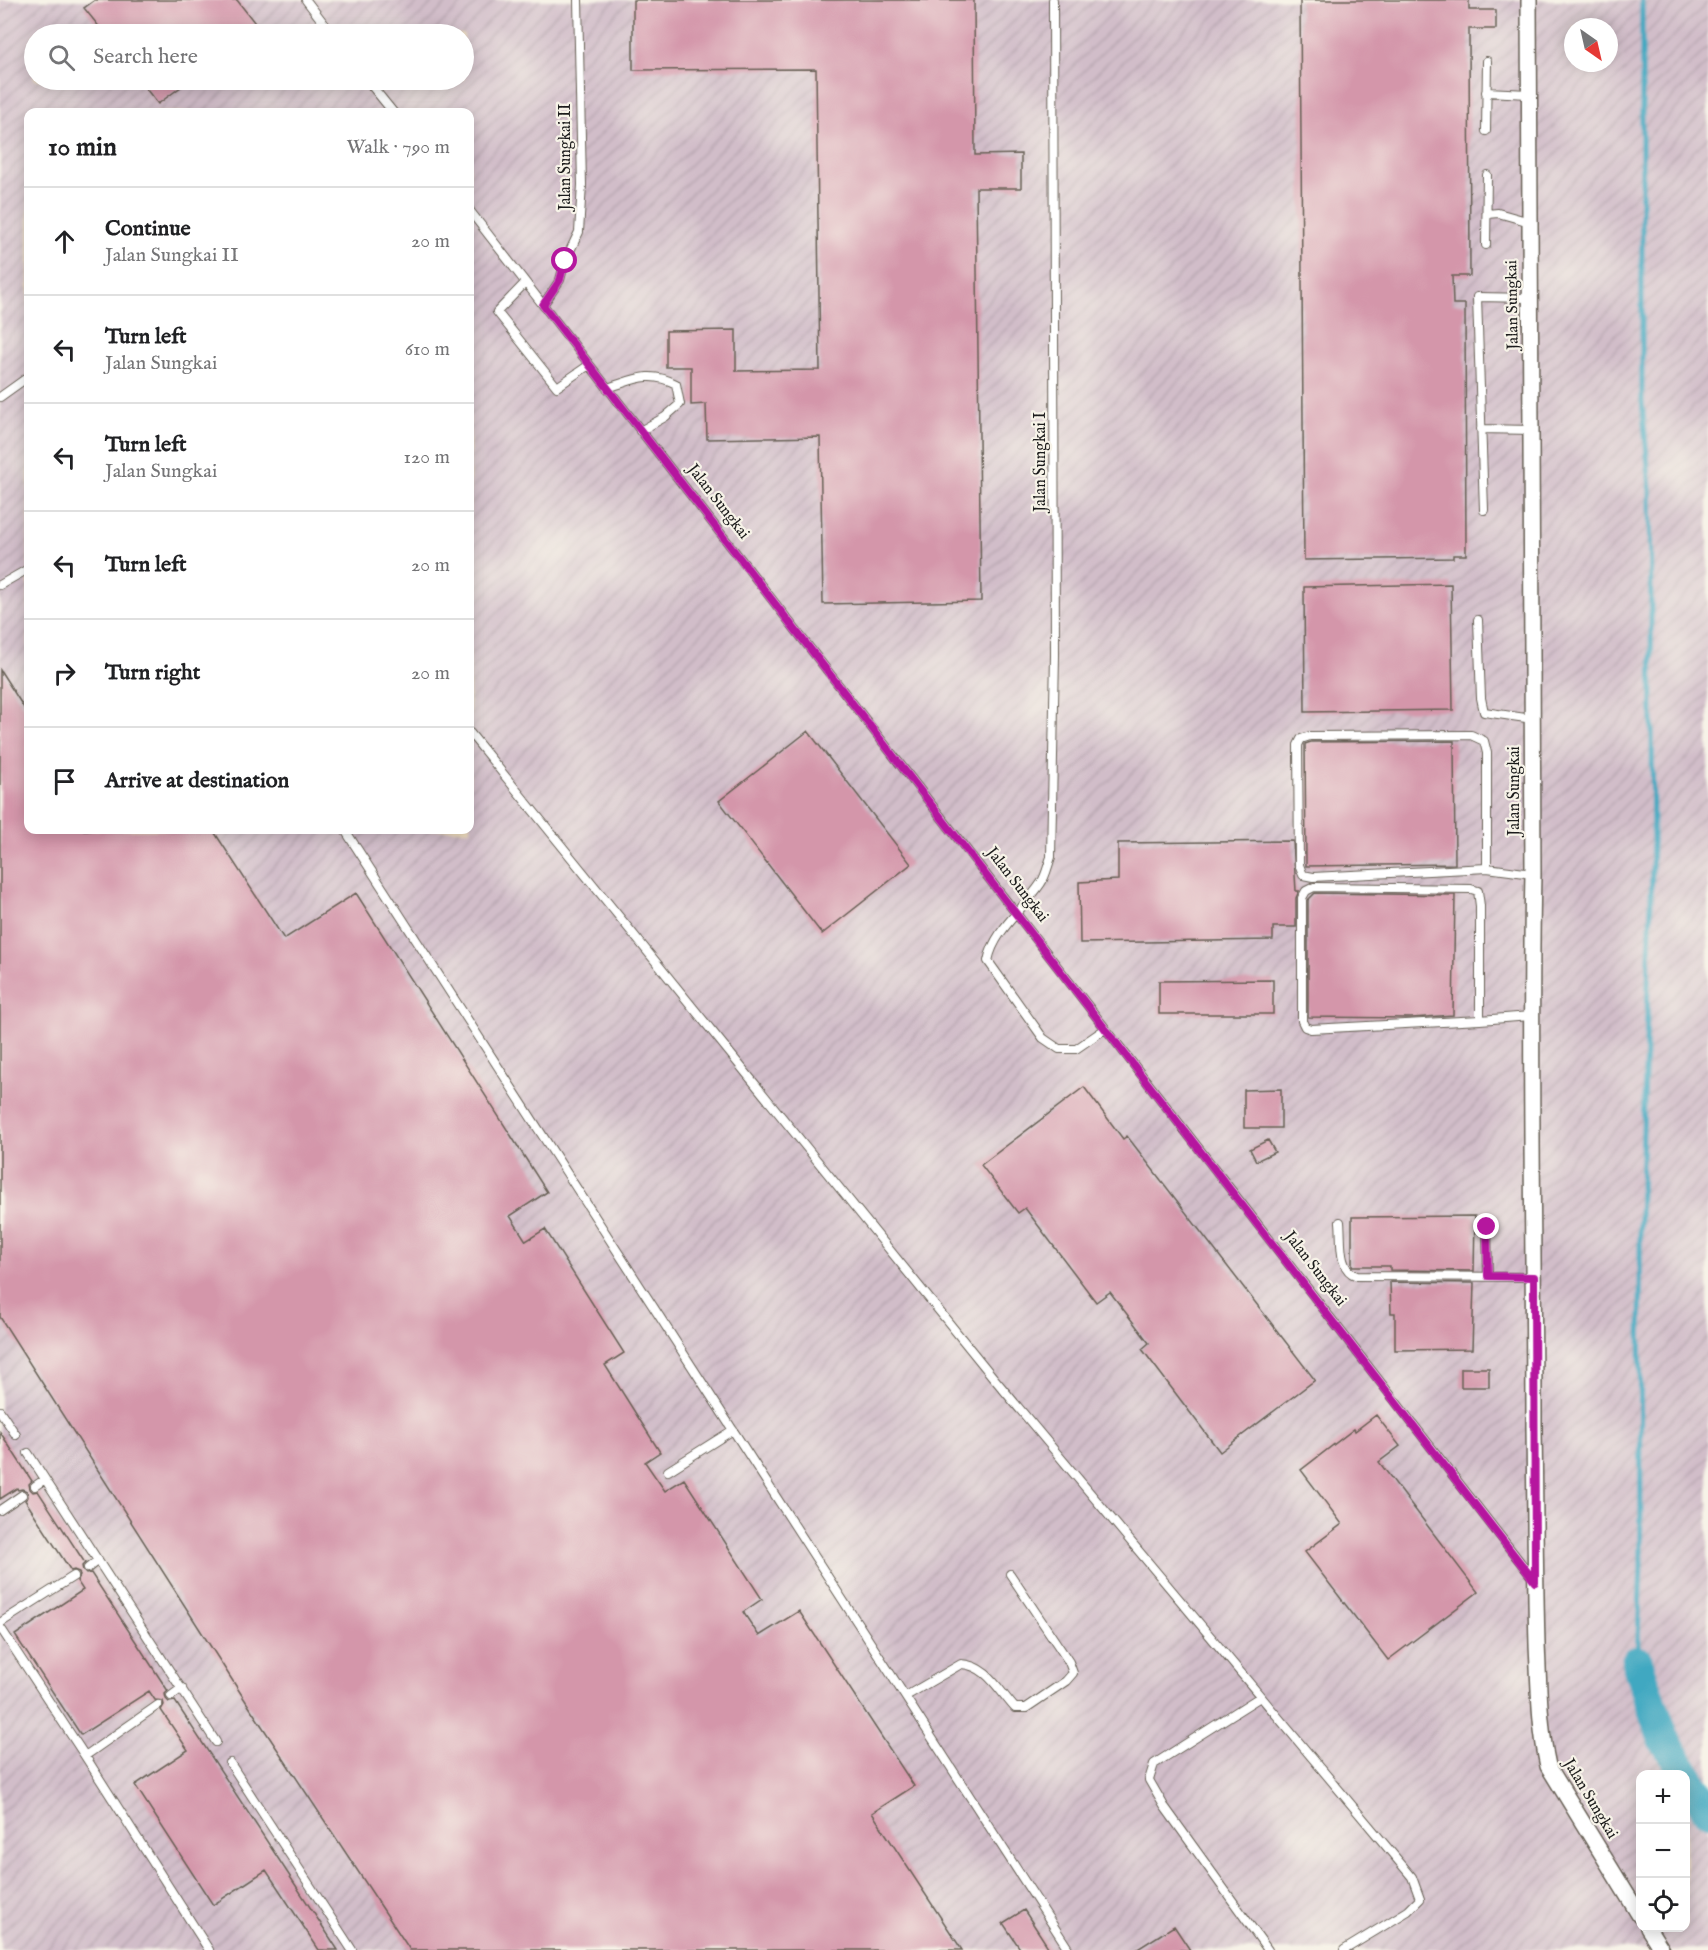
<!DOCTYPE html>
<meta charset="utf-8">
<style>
:root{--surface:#fff;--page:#f6f6f6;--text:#202124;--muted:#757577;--line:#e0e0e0}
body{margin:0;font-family:"IM FELL English",serif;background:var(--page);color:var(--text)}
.controls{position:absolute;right:18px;bottom:18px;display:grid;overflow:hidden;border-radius:12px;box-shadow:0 3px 15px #0003}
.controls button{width:54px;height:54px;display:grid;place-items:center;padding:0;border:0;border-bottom:2px solid var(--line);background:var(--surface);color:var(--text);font:30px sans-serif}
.compass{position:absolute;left:1564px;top:18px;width:54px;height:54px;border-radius:50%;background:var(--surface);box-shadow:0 3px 15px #0003;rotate:146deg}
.stop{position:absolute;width:18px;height:18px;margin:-14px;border:4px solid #b5179e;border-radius:50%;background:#fff}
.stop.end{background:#b5179e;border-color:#fff;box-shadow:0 2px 6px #0008}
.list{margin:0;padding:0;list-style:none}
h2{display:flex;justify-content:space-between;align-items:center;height:78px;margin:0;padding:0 24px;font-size:26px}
h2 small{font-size:20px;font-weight:400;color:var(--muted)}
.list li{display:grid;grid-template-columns:39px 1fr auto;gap:18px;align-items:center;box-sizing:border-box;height:108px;padding:0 24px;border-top:2px solid var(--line)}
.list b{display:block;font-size:22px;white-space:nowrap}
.list p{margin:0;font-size:20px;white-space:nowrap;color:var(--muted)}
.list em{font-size:20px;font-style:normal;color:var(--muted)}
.icon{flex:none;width:33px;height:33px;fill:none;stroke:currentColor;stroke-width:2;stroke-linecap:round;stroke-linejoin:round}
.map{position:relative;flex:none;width:1708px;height:1950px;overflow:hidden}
.search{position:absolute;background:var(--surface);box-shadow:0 3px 15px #0003;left:24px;top:24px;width:450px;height:66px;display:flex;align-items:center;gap:15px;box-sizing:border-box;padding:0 21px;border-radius:33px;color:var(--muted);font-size:22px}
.panel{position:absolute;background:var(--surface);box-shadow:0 3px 15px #0003;left:24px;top:108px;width:450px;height:726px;border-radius:12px}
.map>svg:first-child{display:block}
.industrial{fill:url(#industrial-furrows);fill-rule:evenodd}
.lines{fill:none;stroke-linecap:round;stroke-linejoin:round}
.stream{stroke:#41a8c1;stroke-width:5}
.river{stroke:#41a8c1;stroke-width:32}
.building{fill:#d496aa}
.lane-casing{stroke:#676055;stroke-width:10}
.street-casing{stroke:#676055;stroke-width:18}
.lane{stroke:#fff;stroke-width:8}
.street{stroke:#fff;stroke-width:15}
.route{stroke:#b5179e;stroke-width:8}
.labels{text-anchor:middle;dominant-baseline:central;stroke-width:4.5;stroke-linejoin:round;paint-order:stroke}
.street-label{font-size:16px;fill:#1c1c1c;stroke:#f7f3e8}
</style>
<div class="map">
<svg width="1708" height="1950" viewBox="0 0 1708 1950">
<defs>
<pattern id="industrial-furrows" width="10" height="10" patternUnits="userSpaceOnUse" patternTransform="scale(1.5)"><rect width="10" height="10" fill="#d1bdc9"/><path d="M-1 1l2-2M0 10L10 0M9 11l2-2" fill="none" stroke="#b3a2ac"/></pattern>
</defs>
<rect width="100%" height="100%" fill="#f7f3e8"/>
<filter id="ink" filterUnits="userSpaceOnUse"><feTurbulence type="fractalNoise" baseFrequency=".0167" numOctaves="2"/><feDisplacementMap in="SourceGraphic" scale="12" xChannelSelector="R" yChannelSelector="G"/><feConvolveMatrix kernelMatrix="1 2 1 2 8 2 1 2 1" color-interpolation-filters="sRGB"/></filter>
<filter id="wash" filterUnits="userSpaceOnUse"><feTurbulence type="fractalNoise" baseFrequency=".008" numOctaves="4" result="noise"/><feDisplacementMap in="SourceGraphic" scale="24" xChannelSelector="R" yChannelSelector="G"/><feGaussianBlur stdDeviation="1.35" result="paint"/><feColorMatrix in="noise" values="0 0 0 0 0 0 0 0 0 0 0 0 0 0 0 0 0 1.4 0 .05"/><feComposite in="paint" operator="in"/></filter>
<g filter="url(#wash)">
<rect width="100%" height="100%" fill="#f1debf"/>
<!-- industrial -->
<path class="industrial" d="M 0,0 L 1708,0 L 1708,1950 L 0,1950 ZM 1573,27 L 1609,27 L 1609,63 L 1573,63 ZM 34,34 L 464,34 L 464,80 L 34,80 ZM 28,112 L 470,112 L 470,830 L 28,830 ZM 1640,1774 L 1686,1774 L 1686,1928 L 1640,1928 Z"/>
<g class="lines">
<!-- stream -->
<path class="stream" d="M 1637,1662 L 1641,1564 L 1640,1218 L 1653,841 L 1650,489 L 1642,401 L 1642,0"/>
<!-- river -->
<path class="river" d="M 1637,1662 L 1663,1737 L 1708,1810"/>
</g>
<g id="blocks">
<!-- building -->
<path class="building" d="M 95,0 L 237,0 L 258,27 L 249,34 L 105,34 L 84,8 Z
M 633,0 L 974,0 L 975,155 L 1021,154 L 1021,188 L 976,188 L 981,601 L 823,604 L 820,437 L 707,439 L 706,404 L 691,405 L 691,367 L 666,367 L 666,331 L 736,330 L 736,371 L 820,370 L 816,69 L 633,70 Z
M 1300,0 L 1469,0 L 1469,10 L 1496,10 L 1496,29 L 1469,29 L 1470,276 L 1452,276 L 1453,304 L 1465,304 L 1466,555 L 1453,555 L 1453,558 L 1304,560 Z
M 139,80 L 190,80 L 158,104 Z
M 1451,584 L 1453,710 L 1305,712 L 1304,587 Z
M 0,670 L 28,714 L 28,830 L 213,830 L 284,939 L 356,893 L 547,1192 L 510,1216 L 526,1241 L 545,1229 L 624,1353 L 605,1365 L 660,1452 L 645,1462 L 665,1491 L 684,1479 L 762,1599 L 743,1612 L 759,1636 L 799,1611 L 914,1786 L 872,1813 L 962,1950 L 410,1950 L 252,1711 L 0,1317 Z
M 808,731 L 911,864 L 822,934 L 719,801 Z
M 1454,741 L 1455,864 L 1306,866 L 1305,744 L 1311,742 Z
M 1293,841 L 1296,891 L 1299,891 L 1296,898 L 1296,927 L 1273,927 L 1273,940 L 1080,943 L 1079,882 L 1118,880 L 1118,843 Z
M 1315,893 L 1455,895 L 1453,1015 L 1412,1018 L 1308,1017 L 1308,900 Z
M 1273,980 L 1273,1014 L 1159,1014 L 1159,981 Z
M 1084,1087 L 1123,1139 L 1127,1136 L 1315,1380 L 1220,1452 L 1142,1349 L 1149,1343 L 1110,1292 L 1096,1302 L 1025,1208 L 1018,1213 L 981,1165 Z
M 1281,1089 L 1281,1128 L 1244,1128 L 1244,1090 Z
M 1268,1140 L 1275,1152 L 1256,1161 L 1250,1149 Z
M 1475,1216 L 1474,1271 L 1390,1270 L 1390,1266 L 1352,1266 L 1352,1217 Z
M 1390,1282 L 1474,1283 L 1472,1349 L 1395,1350 L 1395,1313 L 1391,1313 Z
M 1461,1368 L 1489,1368 L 1489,1387 L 1461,1387 Z
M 1376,1415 L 1400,1446 L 1379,1462 L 1478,1592 L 1388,1660 L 1305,1552 L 1342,1524 L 1301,1470 L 1354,1429 L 1355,1431 Z
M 0,1432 L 32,1481 L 29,1484 L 30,1489 L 33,1492 L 38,1491 L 85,1563 L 82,1566 L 83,1571 L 86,1574 L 91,1573 L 168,1691 L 165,1694 L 166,1699 L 169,1702 L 175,1701 L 338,1950 L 319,1950 L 266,1870 L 213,1905 L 135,1785 L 188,1750 L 161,1710 L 164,1705 L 163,1701 L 155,1700 L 149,1691 L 81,1735 L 15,1635 L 83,1590 L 77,1581 L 80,1576 L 79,1572 L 74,1570 L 71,1571 L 25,1500 L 28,1497 L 27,1491 L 22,1489 L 18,1490 L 17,1488 L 0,1499 Z
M 1024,1910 L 1050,1950 L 1021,1950 L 1003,1923 Z
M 1174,1926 L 1190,1950 L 1136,1950 Z"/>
</g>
</g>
<g filter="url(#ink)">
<use href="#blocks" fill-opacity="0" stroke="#676055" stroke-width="1.5"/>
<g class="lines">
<!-- lane casing -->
<g class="lane-casing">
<path id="lane" d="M 306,0 L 332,34
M 1053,0 L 1055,655 L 1051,857 C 1048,865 1046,876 1041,883 C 1024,909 994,930 988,961 L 1043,1038 L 1059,1049 L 1076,1049 L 1105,1029
M 367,80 L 393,112
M 1486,92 L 1529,94
M 1486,131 L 1487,61
M 470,211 L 1535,1581
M 1487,214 L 1498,213 L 1530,222
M 1486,245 L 1487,175
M 525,283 L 497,312 L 557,387 L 589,365
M 543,305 L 560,280 L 565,261 L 579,232 L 582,185 L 578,0
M 607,388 C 634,380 649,370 676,384 L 680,404 L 665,417 L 640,431
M 0,397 L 28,377
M 1481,429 L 1532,430
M 1484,510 L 1477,297 L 1531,298
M 0,585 L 28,569
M 1478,620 L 1481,698 L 1484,712 L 1533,719
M 470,733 L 992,1376 L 1412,1877 L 1420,1899 L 1408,1911 L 1344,1950
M 345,830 L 1069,1950
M 1487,868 L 1487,753 L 1484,741 L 1471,735 L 1310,736 L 1301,739 L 1298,745 L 1299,865 L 1303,875 L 1313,877 L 1487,868 L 1533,874
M 1480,1020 L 1480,906 L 1478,891 L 1471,889 L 1314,887 L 1306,891 L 1302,898 L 1302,1021 L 1305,1027 L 1311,1029 L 1480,1020 L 1530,1016
M 1340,1222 C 1342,1240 1337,1270 1357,1276 L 1533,1277
M 1487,1227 L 1488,1276
M 0,1411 L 16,1435
M 28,1453 L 216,1742
M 668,1471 L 733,1430
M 35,1486 L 45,1479
M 0,1510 L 22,1495
M 88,1568 L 98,1560
M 0,1623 L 74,1576
M 0,1627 L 85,1756
M 171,1696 L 182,1688
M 906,1696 L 961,1664 C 987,1665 999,1691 1015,1708 L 1026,1708 L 1066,1681 L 1073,1673 L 1069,1662 L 1010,1574
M 1260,1697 L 1154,1764 L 1149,1780 L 1164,1806 L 1268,1950
M 158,1705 L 85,1756 L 209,1950
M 230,1763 L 352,1950"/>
</g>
<!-- street casing -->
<g class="street-casing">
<path id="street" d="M 1529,0 L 1533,874 C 1529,1058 1534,1242 1534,1427 C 1535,1499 1535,1572 1537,1644 C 1539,1685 1539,1726 1548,1766 L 1640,1916
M 1648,1928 L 1662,1950"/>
</g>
<!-- lane -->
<use href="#lane" class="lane"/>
<!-- street -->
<use href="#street" class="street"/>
</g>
</g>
<g class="lines" filter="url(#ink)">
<!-- route -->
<path class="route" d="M 565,261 L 560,280 L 543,305 L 1535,1582 L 1534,1277 L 1488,1276 L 1487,1227"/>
</g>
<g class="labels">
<!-- street labels -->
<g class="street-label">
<text transform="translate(566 157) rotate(-90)">Jalan Sungkai II</text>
<text transform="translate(1513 305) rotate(-91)">Jalan Sungkai</text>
<text transform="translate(1041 462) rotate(-90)">Jalan Sungkai I</text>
<text transform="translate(718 502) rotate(52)">Jalan Sungkai</text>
<text transform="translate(1515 791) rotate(-90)">Jalan Sungkai</text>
<text transform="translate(1017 885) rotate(52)">Jalan Sungkai</text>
<text transform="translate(1315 1269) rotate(52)">Jalan Sungkai</text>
<text transform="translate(1590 1799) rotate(59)">Jalan Sungkai</text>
</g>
</g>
</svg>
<div class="controls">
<button>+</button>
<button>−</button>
<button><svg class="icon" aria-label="locate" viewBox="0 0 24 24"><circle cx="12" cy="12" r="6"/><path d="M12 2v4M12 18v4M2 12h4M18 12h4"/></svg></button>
</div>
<svg class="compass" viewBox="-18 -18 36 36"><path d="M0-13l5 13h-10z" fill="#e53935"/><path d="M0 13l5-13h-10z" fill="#757577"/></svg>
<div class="stop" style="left:565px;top:261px"></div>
<div class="stop end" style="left:1487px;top:1227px"></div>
<div class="search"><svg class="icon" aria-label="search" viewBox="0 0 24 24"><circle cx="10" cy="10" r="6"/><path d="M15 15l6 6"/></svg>Search here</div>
<section class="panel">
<h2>10 min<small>Walk · 790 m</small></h2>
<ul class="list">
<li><svg class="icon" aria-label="ahead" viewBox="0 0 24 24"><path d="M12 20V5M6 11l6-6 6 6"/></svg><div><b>Continue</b><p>Jalan Sungkai II</p></div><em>20 m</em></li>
<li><svg class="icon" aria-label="left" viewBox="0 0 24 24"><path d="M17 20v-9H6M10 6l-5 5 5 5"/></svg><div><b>Turn left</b><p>Jalan Sungkai</p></div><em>610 m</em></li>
<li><svg class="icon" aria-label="left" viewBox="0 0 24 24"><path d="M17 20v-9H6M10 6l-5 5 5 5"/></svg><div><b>Turn left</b><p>Jalan Sungkai</p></div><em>120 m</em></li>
<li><svg class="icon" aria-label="left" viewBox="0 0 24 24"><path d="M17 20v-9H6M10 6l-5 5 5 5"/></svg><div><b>Turn left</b></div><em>20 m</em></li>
<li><svg class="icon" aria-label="right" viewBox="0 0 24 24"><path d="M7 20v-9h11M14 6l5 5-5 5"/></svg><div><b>Turn right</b></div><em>20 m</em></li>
<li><svg class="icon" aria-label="arrive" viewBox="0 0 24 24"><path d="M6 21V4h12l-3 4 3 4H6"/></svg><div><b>Arrive at destination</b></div></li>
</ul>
</section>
</div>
